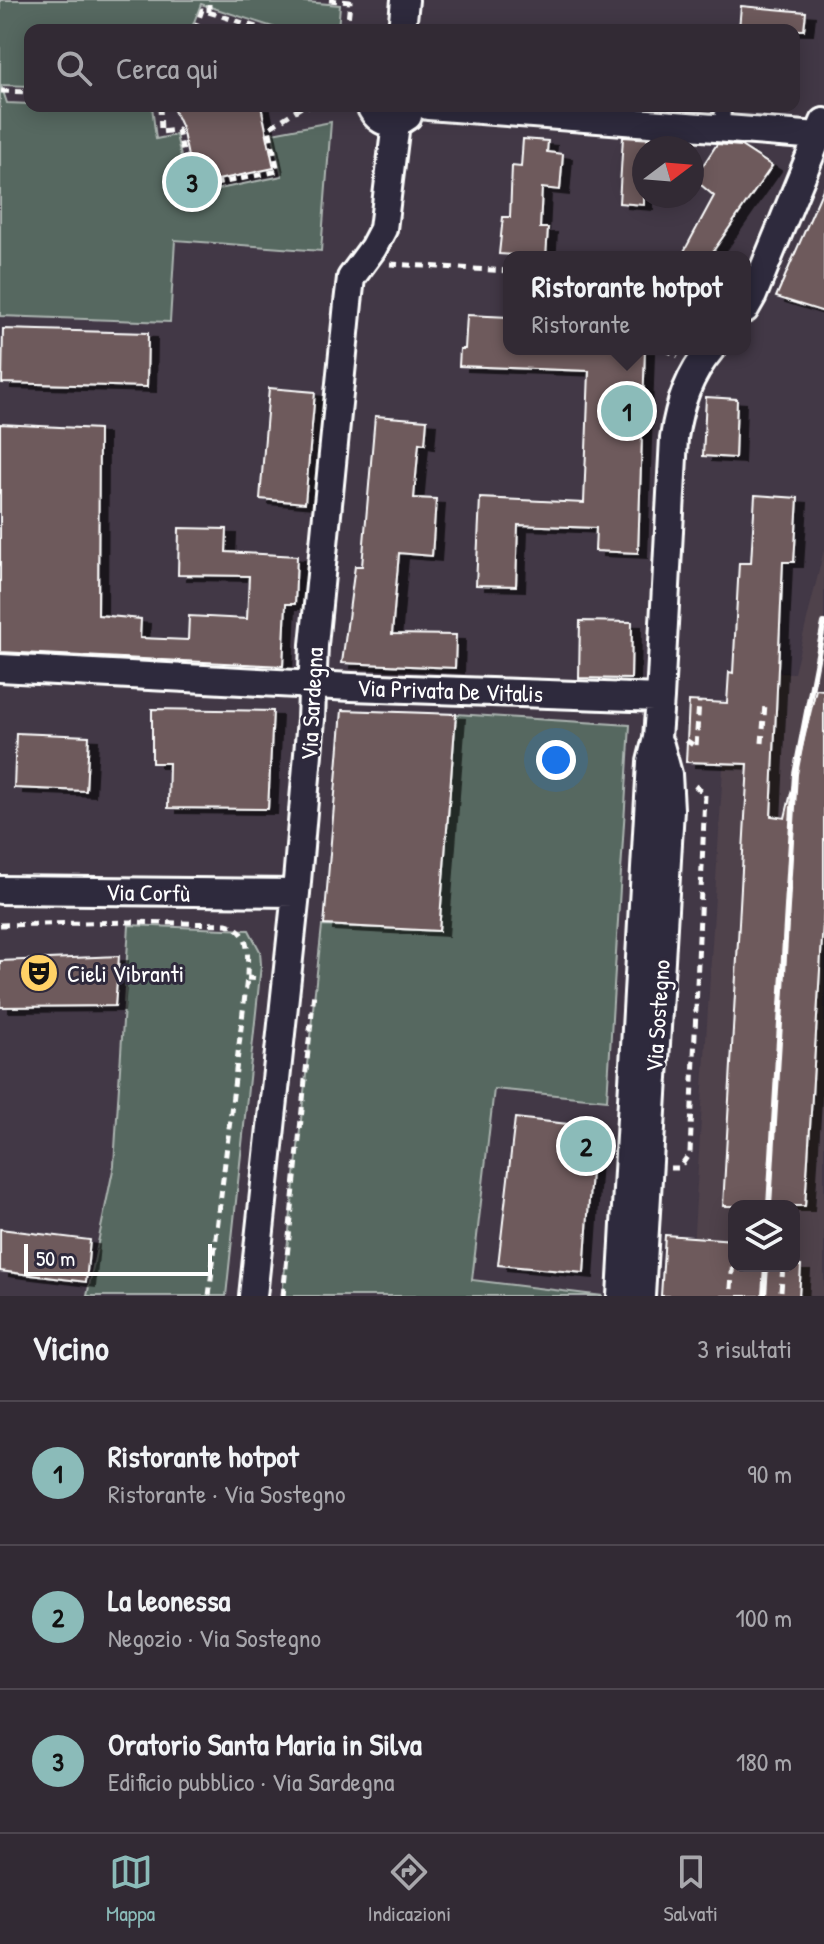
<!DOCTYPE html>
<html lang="it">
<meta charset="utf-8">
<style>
:root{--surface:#322a34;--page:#3a323c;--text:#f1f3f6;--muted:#a8a7ac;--line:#4d464f;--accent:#8bbbb9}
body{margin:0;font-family:"Patrick Hand",sans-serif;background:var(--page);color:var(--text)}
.controls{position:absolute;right:24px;bottom:24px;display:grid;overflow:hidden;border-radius:16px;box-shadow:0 4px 20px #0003}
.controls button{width:72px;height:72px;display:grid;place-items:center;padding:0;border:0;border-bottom:2px solid var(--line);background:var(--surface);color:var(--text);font:40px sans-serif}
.compass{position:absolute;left:632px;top:136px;width:72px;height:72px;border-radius:50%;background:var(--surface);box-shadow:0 4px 20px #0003;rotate:74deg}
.scale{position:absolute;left:24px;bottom:20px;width:188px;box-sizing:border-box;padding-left:8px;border:4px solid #fff;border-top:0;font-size:22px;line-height:28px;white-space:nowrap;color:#fff;-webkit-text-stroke:6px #2f2a3d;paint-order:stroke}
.you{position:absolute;left:556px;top:760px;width:28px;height:28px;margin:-20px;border:6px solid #fff;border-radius:50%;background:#1a73e8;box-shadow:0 0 0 12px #1a73e833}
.badge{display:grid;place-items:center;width:52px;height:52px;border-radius:50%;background:var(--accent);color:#111;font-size:26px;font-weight:700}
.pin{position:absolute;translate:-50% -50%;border:4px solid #fff;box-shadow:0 2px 8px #0006}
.popup{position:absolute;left:503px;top:251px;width:248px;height:104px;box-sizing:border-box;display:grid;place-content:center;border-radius:16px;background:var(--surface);filter:drop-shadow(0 2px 6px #0005);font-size:26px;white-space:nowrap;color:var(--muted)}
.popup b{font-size:30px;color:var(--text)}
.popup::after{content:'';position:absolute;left:50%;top:100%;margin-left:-16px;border:16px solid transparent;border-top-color:var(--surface)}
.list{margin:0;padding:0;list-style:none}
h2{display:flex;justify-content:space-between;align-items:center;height:104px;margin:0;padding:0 32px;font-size:34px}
h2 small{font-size:26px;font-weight:400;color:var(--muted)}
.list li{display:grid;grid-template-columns:52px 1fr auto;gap:24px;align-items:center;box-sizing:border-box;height:144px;padding:0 32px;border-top:2px solid var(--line)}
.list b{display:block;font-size:30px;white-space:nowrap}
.list p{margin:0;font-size:26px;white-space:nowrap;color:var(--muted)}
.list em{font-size:26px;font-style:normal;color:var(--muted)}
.icon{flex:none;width:44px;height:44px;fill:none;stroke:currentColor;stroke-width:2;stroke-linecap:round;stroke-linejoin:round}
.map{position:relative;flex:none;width:824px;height:1296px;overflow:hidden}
.search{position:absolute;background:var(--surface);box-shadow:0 4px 20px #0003;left:24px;right:24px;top:24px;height:88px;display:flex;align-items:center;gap:20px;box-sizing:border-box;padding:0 28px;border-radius:16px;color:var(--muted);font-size:30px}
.sheet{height:536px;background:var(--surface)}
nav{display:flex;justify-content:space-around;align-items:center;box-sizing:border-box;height:112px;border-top:2px solid var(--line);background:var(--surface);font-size:22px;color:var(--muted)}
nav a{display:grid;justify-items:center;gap:4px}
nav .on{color:var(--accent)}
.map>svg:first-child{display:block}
.built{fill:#4f424c;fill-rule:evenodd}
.green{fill:#576860;stroke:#abb4b0;stroke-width:2}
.building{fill:#6e5a5b;stroke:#fff;stroke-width:2;filter:url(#shadow)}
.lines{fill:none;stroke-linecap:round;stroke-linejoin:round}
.lane-casing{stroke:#fff;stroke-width:20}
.street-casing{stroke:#fff;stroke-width:32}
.path{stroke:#fff;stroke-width:5;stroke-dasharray:8 6;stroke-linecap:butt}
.lane{stroke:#2f2a3d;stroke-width:14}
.street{stroke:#2f2a3d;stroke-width:26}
.rail{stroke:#fff;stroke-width:6}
.labels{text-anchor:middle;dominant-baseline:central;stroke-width:6;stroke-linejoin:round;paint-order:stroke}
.street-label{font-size:24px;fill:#fff;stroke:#2f2a3d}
.poi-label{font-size:24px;fill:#fff;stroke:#2f2a3d;text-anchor:start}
</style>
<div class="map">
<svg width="824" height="1296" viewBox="0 0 824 1296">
<defs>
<filter id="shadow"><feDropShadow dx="9" dy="5" stdDeviation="0" flood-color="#0009"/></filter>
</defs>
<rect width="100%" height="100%" fill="#423846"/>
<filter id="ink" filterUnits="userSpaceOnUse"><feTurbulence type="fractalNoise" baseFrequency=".0125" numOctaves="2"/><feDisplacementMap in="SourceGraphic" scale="16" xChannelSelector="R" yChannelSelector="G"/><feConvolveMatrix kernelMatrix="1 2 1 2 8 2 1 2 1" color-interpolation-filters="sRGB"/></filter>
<g filter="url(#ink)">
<!-- built -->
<path class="built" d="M 824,550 L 824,1296 L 690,1296 L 729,672 L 794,673 ZM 734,1206 L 794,1206 L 794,1266 L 734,1266 Z"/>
<!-- green -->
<path class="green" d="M 0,0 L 282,0 L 340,5 L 338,30 L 282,30 L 201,4 L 191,30 L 30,30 L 30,86 L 1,85 L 7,103 L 30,104 L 30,106 L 123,109 L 152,106 L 156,139 L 176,135 L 190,195 L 282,176 L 272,133 L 331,122 L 321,251 L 175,240 L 170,322 L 0,316 Z
M 456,714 L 630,725 L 607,1100 L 494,1089 L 472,1280 L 603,1296 L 282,1296 L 322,926 L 439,931 Z
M 129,925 L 249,930 L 260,951 L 261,965 L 226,1296 L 87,1296 L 114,1165 Z"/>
<!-- building -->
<path class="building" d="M 741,6 L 806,12 L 804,30 L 739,29 Z
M 172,106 L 261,106 L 274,168 L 194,185 L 182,128 Z
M 623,137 L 668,140 L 668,148 L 644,148 L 644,205 L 619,203 Z
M 523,139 L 548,141 L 547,152 L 563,154 L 560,190 L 542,188 L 540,228 L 548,228 L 546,257 L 499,254 L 503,217 L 510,217 L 512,166 L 521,167 Z
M 717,144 L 741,146 L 772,166 L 709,257 L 681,257 L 714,196 L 694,179 Z
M 824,187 L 824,312 L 776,297 Z
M 467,315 L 509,317 L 509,349 L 645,349 L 638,553 L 595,551 L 596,528 L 518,525 L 516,586 L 476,585 L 480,498 L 584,503 L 589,371 L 459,366 L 460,349 L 465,349 Z
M 3,329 L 148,333 L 147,387 L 2,383 Z
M 269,388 L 315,392 L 305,503 L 260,499 Z
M 706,397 L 737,399 L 735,458 L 703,456 Z
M 375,416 L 427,420 L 425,444 L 419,443 L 414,498 L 436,499 L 432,556 L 399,553 L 392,634 L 456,635 L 455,668 L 342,663 L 355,566 L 362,566 Z
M 0,424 L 99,429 L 98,615 L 141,619 L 140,638 L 188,640 L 189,616 L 247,619 L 249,576 L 178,575 L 179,528 L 227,529 L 226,552 L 297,556 L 295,604 L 286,604 L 283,666 L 0,652 Z
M 755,495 L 798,498 L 794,562 L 783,562 L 771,816 L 785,818 L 816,689 L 824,690 L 824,907 L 805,1206 L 723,1206 L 748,764 L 686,762 L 689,701 L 727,703 L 729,672 L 733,673 L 739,563 L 751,563 Z
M 580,621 L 632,622 L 631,679 L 579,678 Z
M 152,709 L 273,711 L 268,809 L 168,808 L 169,763 L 152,763 Z
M 342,710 L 456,714 L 439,931 L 324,925 Z
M 16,733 L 89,736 L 86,791 L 14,788 Z
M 119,956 L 115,1006 L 0,1007 L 0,961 Z
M 515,1118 L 594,1127 L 584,1273 L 498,1265 Z
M 0,1229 L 90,1240 L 86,1282 L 0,1271 Z
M 665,1235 L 734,1240 L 734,1266 L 801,1266 L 799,1296 L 661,1296 Z"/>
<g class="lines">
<!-- lane casing -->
<g class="lane-casing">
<path id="lane" d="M 722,128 L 723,106"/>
</g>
<!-- street casing -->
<g class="street-casing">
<path id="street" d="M 402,30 L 405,0
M 370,106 C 378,123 392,128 408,116
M 428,106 L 819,136
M 745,309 L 753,295 L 824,122
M 0,668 L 352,687 L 660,698
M 0,890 L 296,893
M 253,1296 L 296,893 L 311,719 L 314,645 L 348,303 L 351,278 L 373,248 L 383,229 L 396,123
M 621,1296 L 651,762 L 657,738 L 660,698 L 674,438 C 679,404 689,375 711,349
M 641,1296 L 670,809 L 668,774 L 660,745"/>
</g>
<!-- path -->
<path class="path" d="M 329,0 L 350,2 L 347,30
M 209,12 L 209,0
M 195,30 L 202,10 L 266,30
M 1,91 L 30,92
M 160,106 L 161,132 L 178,130 L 192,189 L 278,171 L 269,128 L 303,106
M 308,106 L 347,107
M 390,264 L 509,271
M 665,349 L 678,356
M 686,740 L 696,747 L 699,701
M 762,743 L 765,704
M 0,925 L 129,922 L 226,924 C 253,931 247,955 247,978 L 209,1296
M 247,978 L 260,979
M 670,1168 L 679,1168 L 690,1153 L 705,794 L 694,785
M 731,1289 L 734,1242
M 781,1291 L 783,1266
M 283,1296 L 314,992"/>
<!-- lane -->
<use href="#lane" class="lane"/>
<!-- street -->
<use href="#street" class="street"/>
<!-- rail -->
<path class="rail" d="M 769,1206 L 795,774 L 824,623
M 764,1296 L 766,1266"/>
</g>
</g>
<!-- icons -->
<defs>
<g id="theatre-disc" transform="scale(2)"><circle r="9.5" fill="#ffd166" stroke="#2f2a3d"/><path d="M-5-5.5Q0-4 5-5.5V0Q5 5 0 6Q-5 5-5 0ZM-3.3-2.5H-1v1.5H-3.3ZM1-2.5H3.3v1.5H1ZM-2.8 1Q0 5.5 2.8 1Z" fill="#111"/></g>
</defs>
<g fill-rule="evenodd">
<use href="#theatre-disc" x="39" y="973"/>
</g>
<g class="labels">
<!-- street labels -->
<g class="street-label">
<text transform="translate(450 690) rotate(2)">Via Privata De Vitalis</text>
<text transform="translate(311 704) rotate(-87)">Via Sardegna</text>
<text transform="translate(148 892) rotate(1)">Via Corfù</text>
<text transform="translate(657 1016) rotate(-86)">Via Sostegno</text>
</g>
<!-- poi labels -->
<g class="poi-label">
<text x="67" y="973">Cieli Vibranti</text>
</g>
</g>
</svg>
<div class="controls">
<button><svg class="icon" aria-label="layers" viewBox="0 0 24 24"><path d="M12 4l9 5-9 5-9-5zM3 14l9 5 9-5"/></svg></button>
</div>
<svg class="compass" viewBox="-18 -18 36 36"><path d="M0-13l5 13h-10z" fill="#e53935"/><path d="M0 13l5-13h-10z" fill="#a8a7ac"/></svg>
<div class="scale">50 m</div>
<div class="you"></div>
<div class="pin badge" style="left:627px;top:411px">1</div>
<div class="popup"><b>Ristorante hotpot</b>Ristorante</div>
<div class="pin badge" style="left:586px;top:1146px">2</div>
<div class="pin badge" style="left:192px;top:182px">3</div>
<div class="search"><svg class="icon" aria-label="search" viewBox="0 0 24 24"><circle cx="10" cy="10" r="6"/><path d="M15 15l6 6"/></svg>Cerca qui</div>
</div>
<section class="sheet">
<h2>Vicino<small>3 risultati</small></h2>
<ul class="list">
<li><span class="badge">1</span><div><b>Ristorante hotpot</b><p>Ristorante · Via Sostegno</p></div><em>90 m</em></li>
<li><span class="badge">2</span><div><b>La leonessa</b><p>Negozio · Via Sostegno</p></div><em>100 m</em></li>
<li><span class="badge">3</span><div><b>Oratorio Santa Maria in Silva</b><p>Edificio pubblico · Via Sardegna</p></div><em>180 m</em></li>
</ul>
</section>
<nav>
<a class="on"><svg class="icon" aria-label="map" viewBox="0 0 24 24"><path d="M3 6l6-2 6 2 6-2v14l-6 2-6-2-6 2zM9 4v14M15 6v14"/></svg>Mappa</a>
<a><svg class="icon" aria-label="directions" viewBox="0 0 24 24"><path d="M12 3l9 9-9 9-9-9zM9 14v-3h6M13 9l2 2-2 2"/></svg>Indicazioni</a>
<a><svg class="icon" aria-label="saved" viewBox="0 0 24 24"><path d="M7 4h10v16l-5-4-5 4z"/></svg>Salvati</a>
</nav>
